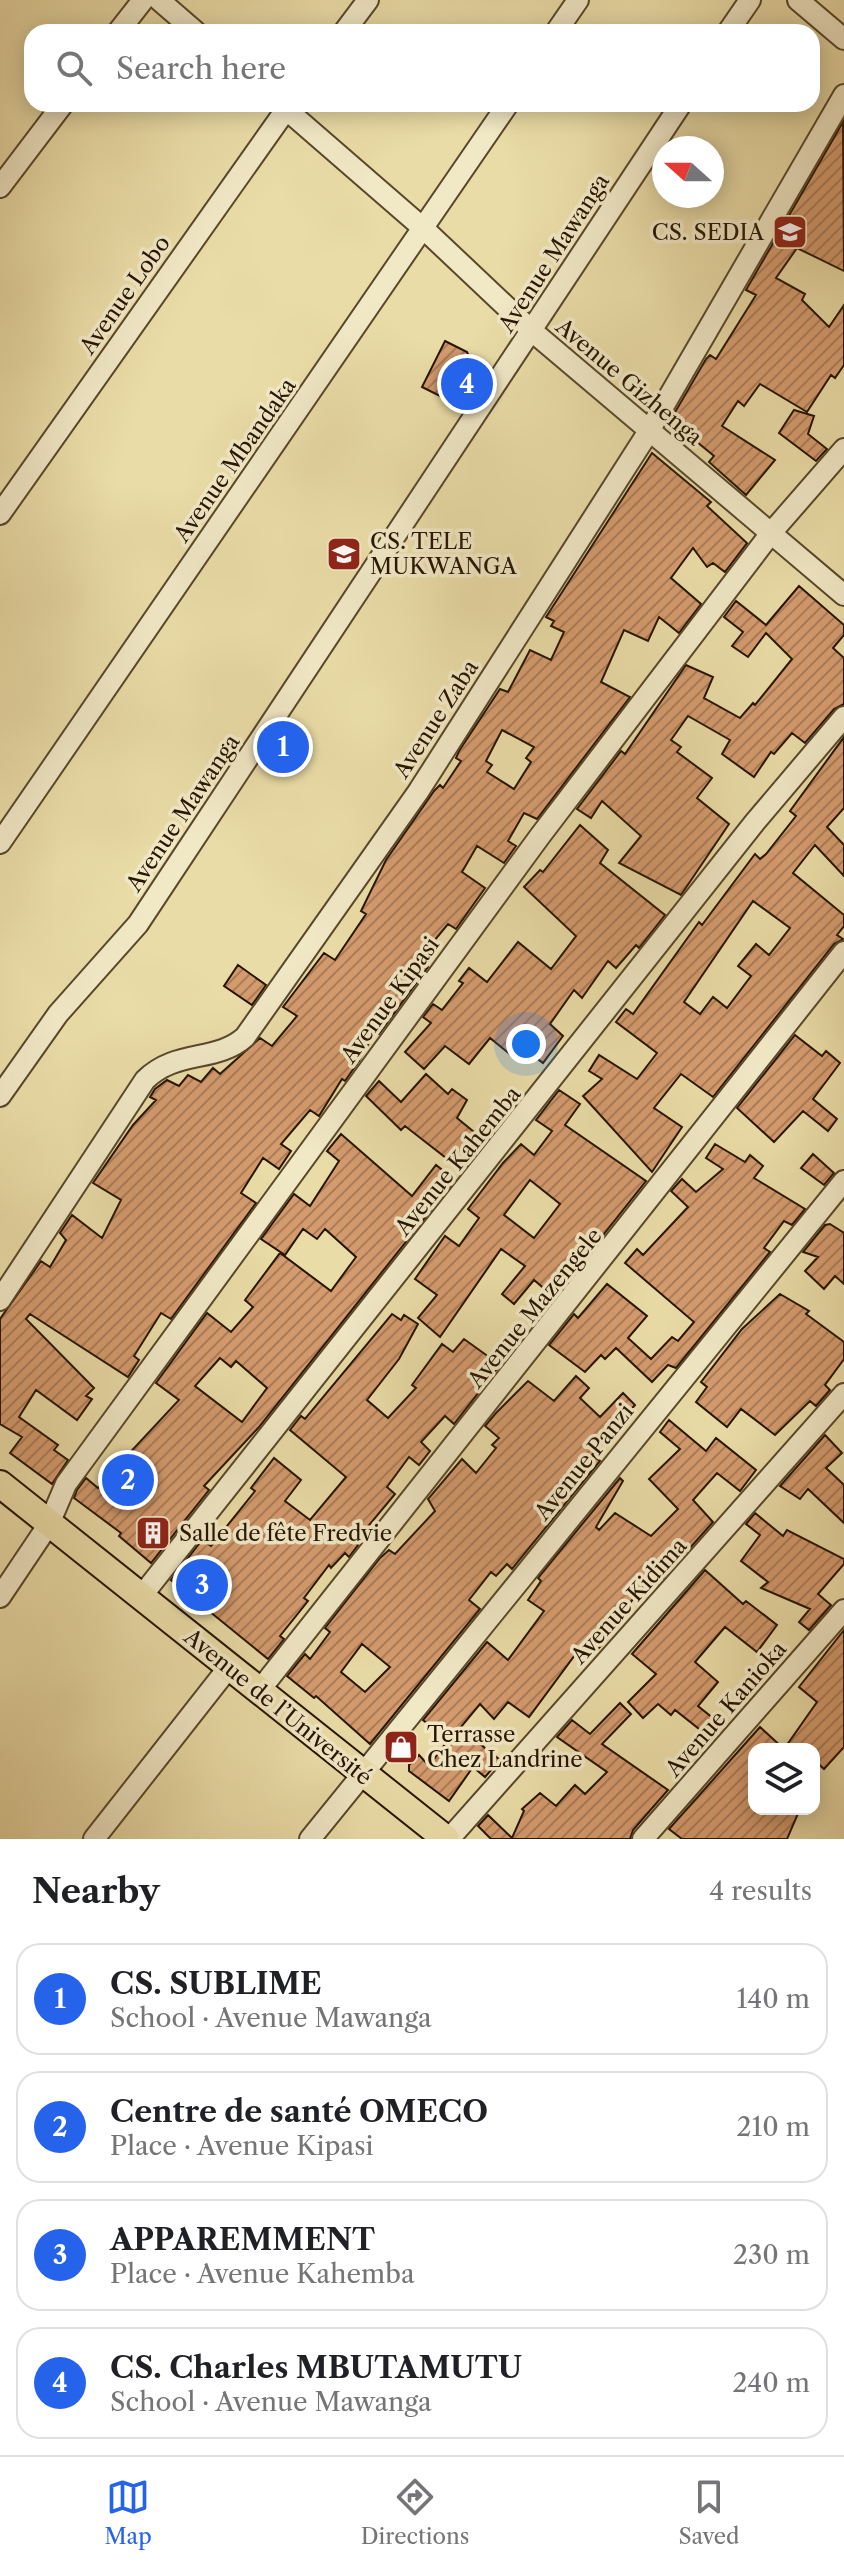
<!DOCTYPE html>
<meta charset="utf-8">
<style>
:root{--surface:#fff;--page:#f6f6f6;--text:#202124;--muted:#757577;--line:#e0e0e0;--accent:#2563eb}
body{margin:0;font-family:"Libre Caslon Text",serif;background:var(--page);color:var(--text)}
.controls{position:absolute;right:24px;bottom:24px;display:grid;overflow:hidden;border-radius:16px;box-shadow:0 4px 20px #0003}
.controls button{width:72px;height:72px;display:grid;place-items:center;padding:0;border:0;border-bottom:2px solid var(--line);background:var(--surface);color:var(--text);font:40px sans-serif}
.compass{position:absolute;left:652px;top:136px;width:72px;height:72px;border-radius:50%;background:var(--surface);box-shadow:0 4px 20px #0003;rotate:291deg}
.you{position:absolute;left:526px;top:1044px;width:28px;height:28px;margin:-20px;border:6px solid #fff;border-radius:50%;background:#1a73e8;box-shadow:0 0 0 12px #1a73e833}
.badge{display:grid;place-items:center;width:52px;height:52px;border-radius:50%;background:var(--accent);color:#fff;font-size:26px;font-weight:700}
.pin{position:absolute;translate:-50% -50%;border:4px solid #fff;box-shadow:0 2px 8px #0006}
.list{margin:0;padding:0;list-style:none}
h2{display:flex;justify-content:space-between;align-items:center;height:104px;margin:0;padding:0 32px;font-size:34px}
h2 small{font-size:26px;font-weight:400;color:var(--muted)}
.list li{display:grid;grid-template-columns:52px 1fr auto;gap:24px;align-items:center;box-sizing:border-box;height:112px;margin:0 16px 16px;padding:0 16px;border:2px solid var(--line);border-radius:24px}
.list b{display:block;font-size:30px;white-space:nowrap}
.list p{margin:0;font-size:26px;white-space:nowrap;color:var(--muted)}
.list em{font-size:26px;font-style:normal;color:var(--muted)}
.icon{flex:none;width:44px;height:44px;fill:none;stroke:currentColor;stroke-width:2;stroke-linecap:round;stroke-linejoin:round}
.map{position:relative;flex:none;width:844px;height:1839px;overflow:hidden}
.search{position:absolute;background:var(--surface);box-shadow:0 4px 20px #0003;left:24px;right:24px;top:24px;height:88px;display:flex;align-items:center;gap:20px;box-sizing:border-box;padding:0 28px;border-radius:24px;color:var(--muted);font-size:30px}
.sheet{height:616px;background:var(--surface)}
nav{display:flex;justify-content:space-around;align-items:center;box-sizing:border-box;height:112px;border-top:2px solid var(--line);background:var(--surface);font-size:22px;color:var(--muted)}
nav a{display:grid;justify-items:center;gap:4px}
nav .on{color:var(--accent)}
.map>svg:first-child{display:block}
.building{fill:url(#building-hatch);stroke:#271500;stroke-width:2;fill-rule:evenodd}
.lines{fill:none;stroke-linecap:round;stroke-linejoin:round}
.minor-casing{stroke:#58472a;stroke-width:24}
.major-casing{stroke:#271500;stroke-width:30}
.minor{stroke:#f1e8c6;stroke-width:20}
.major{stroke:#eadca7;stroke-width:26}
.labels{text-anchor:middle;dominant-baseline:central;stroke-width:7;stroke-linejoin:round;paint-order:stroke}
.poi-label{font-size:22px;fill:#271500;stroke:#f1e8c6;text-anchor:start}
.street-label{font-size:22px;fill:#271500;stroke:#f1e8c6}
</style>
<div class="map">
<svg width="844" height="1839" viewBox="0 0 844 1839">
<defs>
<pattern id="building-hatch" width="6" height="6" patternUnits="userSpaceOnUse" patternTransform="scale(2)"><rect width="6" height="6" fill="#d49b6e"/><path d="M-1 1l2-2M0 6l6-6M5 7l2-2" fill="none" stroke="#ac7d58"/></pattern>
</defs>
<rect width="100%" height="100%" fill="#eadca7"/>
<filter id="stains"><feTurbulence type="fractalNoise" baseFrequency=".0025" numOctaves="4"/><feColorMatrix values="0 0 0 0 .2 0 0 0 0 .09 0 0 0 0 .02 0 0 0 .5 -.17"/></filter>
<radialGradient id="worn" r=".72"><stop offset=".6" stop-color="#630" stop-opacity="0"/><stop offset="1" stop-color="#630" stop-opacity=".3"/></radialGradient>
<!-- building -->
<path class="building" d="M 843,122 L 844,271 L 797,248 L 776,278 L 805,294 L 802,300 L 829,327 L 844,305 L 844,365 L 835,378 L 831,375 L 807,412 L 760,384 L 744,406 L 738,401 L 722,426 L 775,460 L 746,495 L 709,462 L 714,456 L 691,437 L 696,431 L 674,414 L 706,359 L 710,355 L 716,359 L 756,295 L 746,290 Z
M 445,341 L 467,352 L 481,382 L 464,408 L 422,387 Z
M 794,410 L 814,416 L 808,434 L 827,449 L 816,461 L 779,433 Z
M 652,453 L 711,502 L 707,506 L 747,543 L 725,572 L 713,563 L 707,567 L 693,548 L 671,578 L 701,604 L 679,633 L 659,617 L 648,641 L 624,630 L 601,682 L 630,697 L 537,819 L 524,813 L 508,841 L 516,846 L 504,863 L 477,846 L 462,872 L 485,888 L 456,929 L 448,924 L 419,959 L 428,967 L 379,1034 L 375,1032 L 359,1061 L 345,1081 L 342,1079 L 319,1116 L 310,1110 L 281,1144 L 291,1151 L 279,1169 L 263,1158 L 241,1193 L 256,1203 L 171,1319 L 161,1313 L 134,1356 L 139,1360 L 128,1377 L 30,1314 L 26,1319 L 94,1388 L 86,1396 L 92,1399 L 77,1420 L 36,1390 L 19,1417 L 58,1445 L 54,1450 L 68,1460 L 52,1484 L 10,1453 L 22,1437 L 0,1424 L 0,1319 L 41,1261 L 50,1267 L 66,1240 L 60,1233 L 72,1215 L 102,1238 L 121,1200 L 93,1183 L 133,1125 L 156,1100 L 150,1097 L 155,1089 L 167,1080 L 179,1086 L 188,1075 L 201,1082 L 213,1068 L 220,1074 L 260,1038 L 272,1046 L 297,1016 L 283,1007 L 324,953 L 335,960 L 366,914 L 361,911 L 386,860 L 434,791 L 440,785 L 443,788 L 461,761 L 456,758 L 459,751 L 500,689 L 508,692 L 530,650 L 551,660 L 564,632 L 551,626 L 554,621 L 546,617 ZM 502,730 L 534,747 L 526,758 L 531,762 L 514,789 L 487,772 L 492,765 L 486,761 Z
M 799,586 L 844,625 L 844,635 L 833,648 L 844,658 L 844,704 L 834,709 L 805,743 L 792,733 L 774,754 L 771,752 L 754,777 L 722,754 L 730,740 L 688,716 L 671,740 L 681,747 L 677,752 L 712,778 L 697,798 L 729,824 L 681,895 L 619,863 L 641,836 L 602,801 L 591,818 L 577,809 L 621,751 L 625,754 L 686,665 L 713,677 L 704,698 L 740,718 L 753,703 L 755,705 L 792,659 L 766,633 L 748,657 L 732,646 L 743,632 L 724,617 L 736,601 L 766,625 Z
M 844,737 L 844,808 L 827,827 L 844,845 L 844,876 L 815,845 L 793,873 L 844,915 L 844,926 L 837,935 L 843,939 L 834,944 L 713,1097 L 681,1074 L 654,1108 L 682,1127 L 652,1172 L 583,1096 L 602,1079 L 589,1071 L 599,1055 L 637,1079 L 657,1053 L 616,1022 L 626,1009 L 633,1014 L 699,922 L 702,925 L 755,854 L 760,859 L 766,854 L 796,816 L 790,811 ZM 753,901 L 790,928 L 769,955 L 756,944 L 738,966 L 751,976 L 727,1008 L 713,997 L 700,1014 L 684,1002 Z
M 580,825 L 608,850 L 600,863 L 665,915 L 639,948 L 636,945 L 616,968 L 608,961 L 582,998 L 574,990 L 550,1024 L 563,1036 L 543,1063 L 519,1045 L 511,1055 L 490,1038 L 469,1064 L 445,1046 L 424,1069 L 405,1052 L 431,1023 L 423,1017 L 433,1004 L 442,1010 L 463,983 L 459,981 L 469,968 L 487,982 L 518,942 L 551,969 L 576,936 L 524,887 L 540,870 L 543,872 Z
M 238,965 L 266,985 L 252,1005 L 224,986 Z
M 795,1035 L 822,1056 L 826,1051 L 840,1063 L 813,1099 L 837,1119 L 828,1131 L 803,1111 L 774,1142 L 737,1108 Z
M 426,1074 L 448,1094 L 452,1089 L 467,1100 L 457,1118 L 474,1132 L 450,1161 L 405,1126 L 401,1130 L 366,1096 L 379,1081 L 401,1102 Z
M 559,1090 L 580,1104 L 565,1125 L 646,1181 L 554,1297 L 534,1280 L 514,1304 L 502,1294 L 525,1266 L 501,1249 L 440,1337 L 418,1318 L 437,1295 L 415,1279 L 445,1236 L 459,1246 L 479,1218 L 468,1209 L 503,1163 L 521,1144 L 534,1155 L 552,1131 L 536,1120 ZM 530,1180 L 560,1204 L 534,1238 L 504,1215 Z
M 341,1134 L 412,1196 L 436,1165 L 455,1180 L 259,1427 L 204,1486 L 209,1490 L 151,1563 L 119,1536 L 121,1533 L 74,1498 L 77,1490 L 86,1478 L 98,1488 L 120,1456 L 124,1459 L 179,1400 L 156,1383 L 207,1313 L 231,1332 L 253,1307 L 245,1300 L 280,1253 L 331,1291 L 356,1257 L 325,1229 L 317,1239 L 303,1229 L 285,1255 L 261,1239 L 294,1194 L 310,1206 L 339,1161 L 327,1151 ZM 220,1358 L 231,1367 L 236,1361 L 267,1388 L 242,1422 L 195,1386 Z
M 715,1144 L 745,1162 L 750,1155 L 763,1166 L 754,1178 L 805,1209 L 792,1225 L 784,1221 L 764,1248 L 770,1252 L 676,1368 L 668,1365 L 652,1382 L 616,1348 L 605,1359 L 601,1355 L 585,1372 L 549,1345 L 574,1314 L 578,1318 L 607,1284 L 647,1316 L 628,1338 L 651,1359 L 672,1337 L 678,1341 L 694,1322 L 625,1263 L 637,1249 L 643,1255 L 688,1207 L 671,1191 L 682,1179 L 696,1192 L 723,1169 L 706,1158 Z
M 813,1154 L 834,1173 L 824,1185 L 801,1168 Z
M 830,1224 L 844,1233 L 844,1284 L 835,1276 L 824,1289 L 805,1271 L 818,1257 L 803,1252 L 825,1225 Z
M 780,1294 L 809,1311 L 806,1314 L 844,1342 L 844,1359 L 825,1385 L 830,1390 L 816,1406 L 810,1401 L 775,1435 L 741,1409 L 727,1427 L 696,1402 L 707,1387 L 701,1382 L 742,1329 Z
M 392,1314 L 401,1320 L 404,1315 L 418,1324 L 399,1359 L 367,1400 L 388,1418 L 416,1388 L 412,1385 L 442,1344 L 453,1352 L 464,1339 L 500,1365 L 454,1424 L 445,1416 L 421,1442 L 430,1451 L 419,1465 L 409,1457 L 387,1487 L 395,1494 L 355,1542 L 358,1545 L 349,1557 L 345,1553 L 331,1568 L 329,1565 L 304,1598 L 308,1601 L 280,1636 L 284,1639 L 268,1659 L 171,1580 L 202,1540 L 211,1546 L 255,1491 L 251,1488 L 274,1458 L 301,1480 L 285,1501 L 310,1520 L 346,1477 L 290,1430 L 301,1416 L 305,1419 Z
M 576,1376 L 589,1388 L 580,1398 L 600,1417 L 623,1393 L 635,1405 L 592,1455 L 600,1461 L 512,1569 L 507,1564 L 496,1576 L 491,1572 L 469,1600 L 480,1609 L 370,1744 L 316,1696 L 314,1698 L 287,1676 L 305,1654 L 310,1659 L 330,1632 L 325,1628 L 380,1558 L 389,1550 L 395,1554 L 435,1511 L 428,1499 L 462,1459 L 476,1473 L 496,1448 L 492,1445 L 499,1438 L 485,1426 L 496,1413 L 528,1381 L 554,1401 ZM 362,1644 L 390,1667 L 365,1692 L 341,1672 Z
M 669,1420 L 706,1451 L 716,1438 L 756,1470 L 740,1491 L 717,1473 L 693,1500 L 713,1522 L 658,1584 L 651,1578 L 605,1632 L 610,1636 L 596,1651 L 592,1647 L 582,1660 L 575,1655 L 529,1717 L 508,1702 L 494,1719 L 480,1704 L 460,1728 L 500,1760 L 485,1777 L 473,1767 L 449,1801 L 409,1771 L 409,1765 L 419,1755 L 429,1766 L 448,1740 L 423,1720 L 487,1642 L 508,1660 L 544,1611 L 528,1600 L 541,1581 L 538,1578 L 620,1478 L 623,1481 L 596,1527 L 599,1530 L 615,1513 L 651,1536 L 678,1509 L 649,1479 L 680,1449 L 660,1432 Z
M 825,1435 L 842,1453 L 826,1468 L 844,1485 L 844,1523 L 808,1489 L 800,1499 L 780,1486 Z
M 755,1513 L 783,1536 L 787,1530 L 844,1559 L 844,1564 L 818,1594 L 831,1605 L 809,1630 L 799,1622 L 810,1609 L 761,1588 L 768,1582 L 741,1561 L 760,1535 L 746,1524 Z
M 705,1570 L 743,1604 L 746,1601 L 777,1625 L 757,1652 L 725,1627 L 695,1662 L 718,1682 L 698,1706 L 719,1723 L 708,1736 L 675,1710 L 671,1715 L 658,1704 L 643,1718 L 628,1702 L 656,1674 L 632,1654 Z
M 844,1630 L 844,1747 L 824,1769 L 814,1760 L 814,1749 L 754,1749 L 754,1809 L 800,1809 L 787,1839 L 682,1839 L 669,1829 L 760,1727 L 784,1749 L 817,1702 L 799,1687 Z
M 620,1703 L 631,1714 L 602,1744 L 668,1790 L 633,1830 L 630,1839 L 491,1839 L 478,1826 L 488,1815 L 512,1838 L 524,1811 L 522,1809 L 540,1793 L 556,1806 L 575,1785 L 585,1794 L 607,1772 L 557,1737 L 572,1720 L 590,1734 Z"/>
<g class="lines">
<!-- minor casing -->
<g class="minor-casing">
<path id="minor" d="M 159,0 L 196,32
M 798,0 L 844,39
M 118,32 L 143,0
M 344,32 L 368,0
M 556,32 L 578,0
M 728,32 L 750,0
M 280,104 L 424,229 L 532,331 L 844,595
M 0,187 L 63,104
M 0,514 L 290,104
M 0,843 L 508,104
M 0,1096 L 58,1014 L 138,924 L 681,104
M 0,1300 L 145,1080 C 176,1049 216,1063 245,1037 L 418,792 L 649,431 L 844,95
M 0,1597 L 49,1524 L 66,1484 L 540,836 L 771,533 L 844,449
M 140,1598 L 755,822 L 844,717
M 259,1691 L 844,952
M 94,1839 L 229,1667
M 310,1839 L 844,1181
M 449,1839 L 844,1394
M 643,1839 L 844,1610"/>
</g>
<!-- major casing -->
<g class="major-casing">
<path id="major" d="M 0,1484 L 446,1839"/>
</g>
<!-- minor -->
<use href="#minor" class="minor"/>
<!-- major -->
<use href="#major" class="major"/>
</g>
<!-- icons -->
<defs>
<g id="school-square" transform="scale(1.8)"><rect x="-9" y="-9" width="18" height="18" rx="4" fill="#8f2418" stroke="#f1e8c6"/><path d="M0-5L7-2L0 1L-7-2ZM-4 1L0 2.5L4 1V4Q0 6-4 4Z" fill="#fff"/></g>
<g id="building-square" transform="scale(1.8)"><rect x="-9" y="-9" width="18" height="18" rx="4" fill="#8f2418" stroke="#f1e8c6"/><path d="M-4-6H4V6H1V3H-1V6H-4ZM-2.5-4.3h1.7v1.8h-1.7ZM.8-4.3h1.7v1.8H.8ZM-2.5-1h1.7V.8h-1.7ZM.8-1h1.7V.8H.8Z" fill="#fff"/></g>
<g id="shop-square" transform="scale(1.8)"><rect x="-9" y="-9" width="18" height="18" rx="4" fill="#8f2418" stroke="#f1e8c6"/><path d="M-5-2.5h2.3a2.7 3.5 0 0 1 5.4 0H5L5.5 6h-11ZM-1.5-2.5h3a1.5 2.3 0 0 0-3 0Z" fill="#fff"/></g>
</defs>
<g fill-rule="evenodd">
<use href="#school-square" x="790" y="232"/>
<use href="#school-square" x="344" y="554"/>
<use href="#building-square" x="153" y="1533"/>
<use href="#shop-square" x="401" y="1747"/>
</g>
<g class="labels">
<!-- poi labels -->
<g class="poi-label">
<text x="764" y="232" text-anchor="end">CS. SEDIA</text>
<text x="370" y="541">CS. TELE<tspan x="370" dy="25">MUKWANGA</tspan></text>
<text x="179" y="1533">Salle de fête Fredvie</text>
<text x="427" y="1734">Terrasse<tspan x="427" dy="25">Chez Landrine</tspan></text>
</g>
<!-- street labels -->
<g class="street-label">
<text transform="translate(554 253) rotate(-57)">Avenue Mawanga</text>
<text transform="translate(125 295) rotate(-55)">Avenue Lobo</text>
<text transform="translate(629 382) rotate(40)">Avenue Gizhenga</text>
<text transform="translate(235 460) rotate(-55)">Avenue Mbandaka</text>
<text transform="translate(436 719) rotate(-57)">Avenue Zaba</text>
<text transform="translate(183 813) rotate(-56)">Avenue Mawanga</text>
<text transform="translate(390 1000) rotate(-54)">Avenue Kipasi</text>
<text transform="translate(458 1161) rotate(-51)">Avenue Kahemba</text>
<text transform="translate(535 1308) rotate(-51)">Avenue Mazengele</text>
<text transform="translate(584 1462) rotate(-51)">Avenue Panzi</text>
<text transform="translate(629 1601) rotate(-48)">Avenue Kidima</text>
<text transform="translate(278 1707) rotate(39)">Avenue de l’Université</text>
<text transform="translate(726 1709) rotate(-49)">Avenue Kanioka</text>
</g>
</g>
<rect width="100%" height="100%" filter="url(#stains)"/>
<rect width="100%" height="100%" fill="url(#worn)"/>
</svg>
<div class="controls">
<button><svg class="icon" aria-label="layers" viewBox="0 0 24 24"><path d="M12 4l9 5-9 5-9-5zM3 14l9 5 9-5"/></svg></button>
</div>
<svg class="compass" viewBox="-18 -18 36 36"><path d="M0-13l5 13h-10z" fill="#e53935"/><path d="M0 13l5-13h-10z" fill="#757577"/></svg>
<div class="you"></div>
<div class="pin badge" style="left:283px;top:747px">1</div>
<div class="pin badge" style="left:128px;top:1480px">2</div>
<div class="pin badge" style="left:202px;top:1585px">3</div>
<div class="pin badge" style="left:467px;top:384px">4</div>
<div class="search"><svg class="icon" aria-label="search" viewBox="0 0 24 24"><circle cx="10" cy="10" r="6"/><path d="M15 15l6 6"/></svg>Search here</div>
</div>
<section class="sheet">
<h2>Nearby<small>4 results</small></h2>
<ul class="list">
<li><span class="badge">1</span><div><b>CS. SUBLIME</b><p>School · Avenue Mawanga</p></div><em>140 m</em></li>
<li><span class="badge">2</span><div><b>Centre de santé OMECO</b><p>Place · Avenue Kipasi</p></div><em>210 m</em></li>
<li><span class="badge">3</span><div><b>APPAREMMENT</b><p>Place · Avenue Kahemba</p></div><em>230 m</em></li>
<li><span class="badge">4</span><div><b>CS. Charles MBUTAMUTU</b><p>School · Avenue Mawanga</p></div><em>240 m</em></li>
</ul>
</section>
<nav>
<a class="on"><svg class="icon" aria-label="map" viewBox="0 0 24 24"><path d="M3 6l6-2 6 2 6-2v14l-6 2-6-2-6 2zM9 4v14M15 6v14"/></svg>Map</a>
<a><svg class="icon" aria-label="directions" viewBox="0 0 24 24"><path d="M12 3l9 9-9 9-9-9zM9 14v-3h6M13 9l2 2-2 2"/></svg>Directions</a>
<a><svg class="icon" aria-label="saved" viewBox="0 0 24 24"><path d="M7 4h10v16l-5-4-5 4z"/></svg>Saved</a>
</nav>
